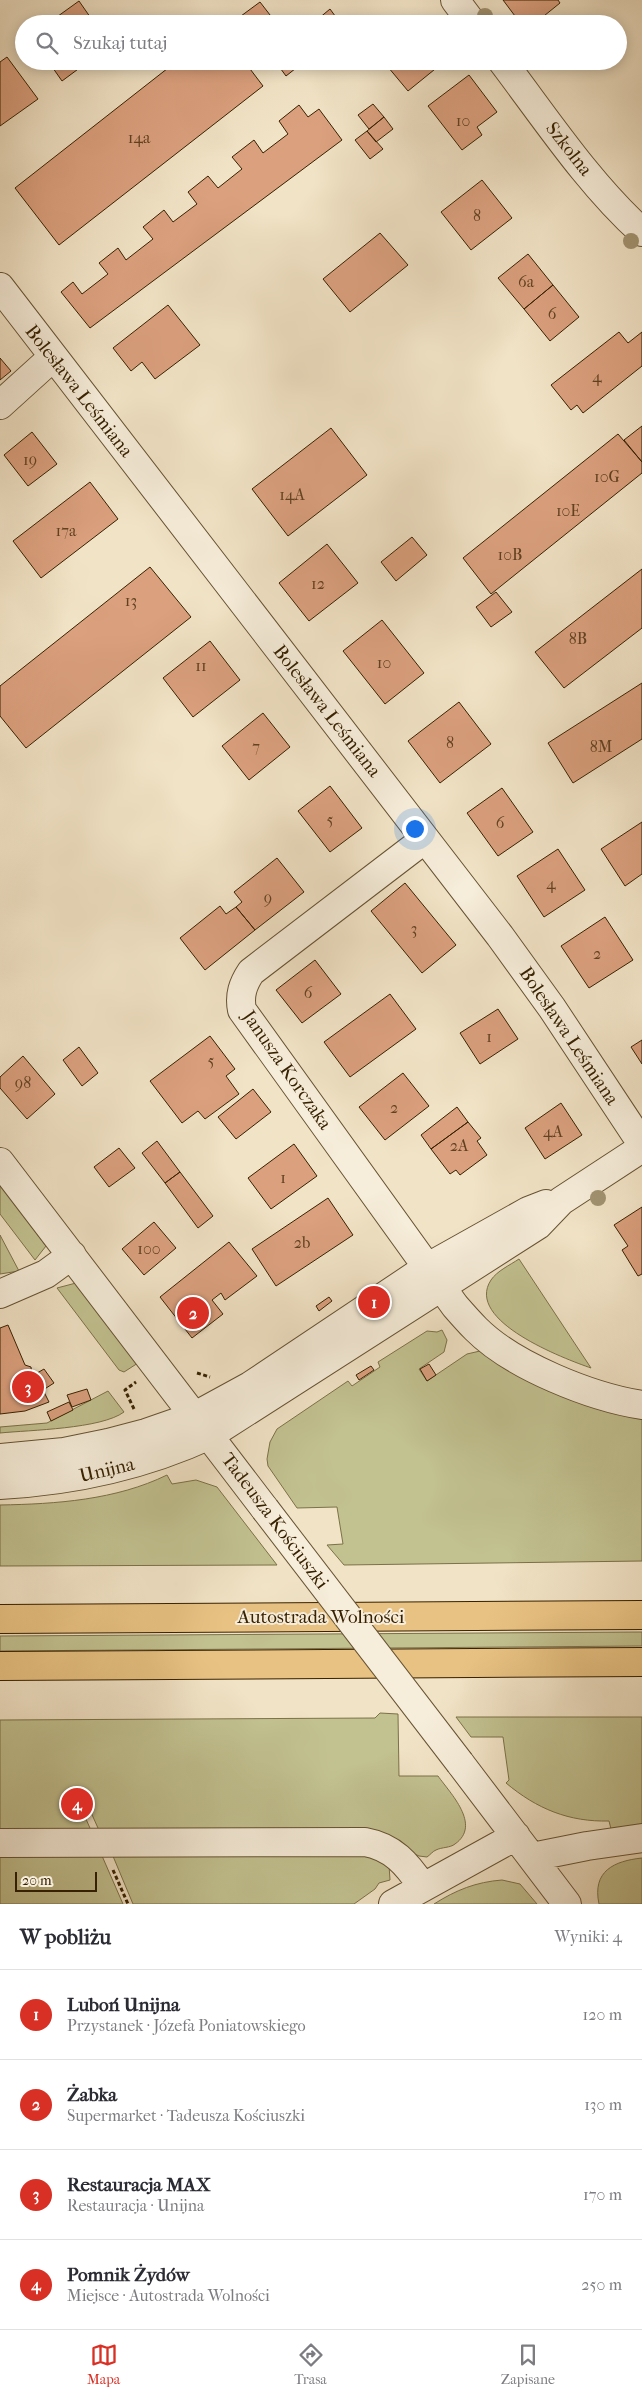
<!DOCTYPE html>
<html lang="pl">
<meta charset="utf-8">
<style>
:root{--surface:#fff;--page:#f2f2f3;--text:#2b2b33;--muted:#7c7c81;--line:#e1e1e2;--accent:#d93025}
body{margin:0;font-family:"IM FELL French Canon",serif;background:var(--page);color:var(--text)}
.scale{position:absolute;left:15px;bottom:12px;width:82px;box-sizing:border-box;padding-left:5px;border:2px solid #372100;border-top:0;font-size:14px;line-height:18px;white-space:nowrap;color:#372100;-webkit-text-stroke:4px #f6edda;paint-order:stroke}
.you{position:absolute;left:414px;top:828px;width:18px;height:18px;margin:-12px;border:4px solid #fff;border-radius:50%;background:#1a73e8;box-shadow:0 0 0 8px #1a73e833}
.badge{display:grid;place-items:center;width:32px;height:32px;border-radius:50%;background:var(--accent);color:#fff;font-size:16px;font-weight:700}
.pin{position:absolute;translate:-50% -50%;border:2px solid #fff;box-shadow:0 1px 5px #0006}
.list{margin:0;padding:0;list-style:none}
h2{display:flex;justify-content:space-between;align-items:center;height:65px;margin:0;padding:0 20px;font-size:21px}
h2 small{font-size:16px;font-weight:400;color:var(--muted)}
.list li{display:grid;grid-template-columns:32px 1fr auto;gap:15px;align-items:center;box-sizing:border-box;height:90px;padding:0 20px;border-top:1px solid var(--line)}
.list b{display:block;font-size:19px;white-space:nowrap}
.list p{margin:0;font-size:16px;white-space:nowrap;color:var(--muted)}
.list em{font-size:16px;font-style:normal;color:var(--muted)}
.icon{flex:none;width:28px;height:28px;fill:none;stroke:currentColor;stroke-width:2;stroke-linecap:round;stroke-linejoin:round}
.map{position:relative;flex:none;width:642px;height:1904px;overflow:hidden}
.search{position:absolute;background:var(--surface);box-shadow:0 2px 12px #0003;left:15px;right:15px;top:15px;height:55px;display:flex;align-items:center;gap:12px;box-sizing:border-box;padding:0 18px;border-radius:28px;color:var(--muted);font-size:19px}
.sheet{height:425px;background:var(--surface)}
nav{display:flex;justify-content:space-around;align-items:center;box-sizing:border-box;height:70px;border-top:1px solid var(--line);background:var(--surface);font-size:14px;color:var(--muted)}
nav a{display:grid;justify-items:center;gap:2px}
nav .on{color:var(--accent)}
.map>svg:first-child{display:block}
.green{fill:#c2c190;stroke:#7c7148}
.building{fill:#dba07e;stroke:#372100}
.lines{fill:none;stroke-linecap:round;stroke-linejoin:round}
.minor-casing{stroke:#665232;stroke-width:30}
.highway-casing{stroke:#372100;stroke-width:30}
.path{stroke:#372100;stroke-width:3;stroke-dasharray:4 2.5;stroke-linecap:butt}
.minor{stroke:#f6edda;stroke-width:28}
.highway{stroke:#e8c283;stroke-width:28}
.minor-bridge-casing{stroke:#665232;stroke-width:30;stroke-linecap:butt}
.minor-bridge{stroke:#f6edda;stroke-width:28}
.tree{fill:#a29371}
.labels{text-anchor:middle;dominant-baseline:central;stroke-width:4;stroke-linejoin:round;paint-order:stroke}
.number-label{font-size:16px;fill:#604120}
.street-label{font-size:19px;fill:#372100;stroke:#f6edda}
</style>
<div class="map">
<svg width="642" height="1904" viewBox="0 0 642 1904">
<rect width="100%" height="100%" fill="#f1e3c6"/>
<filter id="stains"><feTurbulence type="fractalNoise" baseFrequency=".004" numOctaves="4"/><feColorMatrix values="0 0 0 0 .2 0 0 0 0 .09 0 0 0 0 .02 0 0 0 .5 -.17"/></filter>
<radialGradient id="worn" r=".72"><stop offset=".6" stop-color="#630" stop-opacity="0"/><stop offset="1" stop-color="#630" stop-opacity=".3"/></radialGradient>
<!-- green -->
<path class="green" d="M 0,1184 L 46,1246 L 35,1260 L 0,1214 Z
M 0,1235 L 19,1271 L 0,1274 Z
M 519,1259 L 591,1368 C 565,1359 464,1321 491,1280 C 497,1271 510,1265 519,1259 Z
M 76,1283 L 138,1363 L 124,1372 L 119,1370 L 57,1288 Z
M 442,1330 L 447,1340 L 444,1352 L 419,1369 L 427,1381 L 467,1354 L 480,1351 L 584,1404 L 642,1419 L 642,1561 L 344,1565 L 327,1545 L 343,1544 L 337,1507 L 297,1508 L 268,1466 L 267,1459 L 270,1442 L 277,1429 L 348,1381 L 352,1386 L 380,1367 L 378,1362 L 427,1331 L 437,1332 Z
M 108,1391 L 124,1412 C 101,1429 30,1430 0,1433 L 0,1427 L 47,1423 Z
M 167,1475 L 172,1484 L 196,1480 L 217,1487 L 277,1565 L 0,1566 L 0,1505 C 56,1504 116,1500 167,1475 Z
M 642,1632 L 642,1646 L 0,1651 L 0,1636 Z
M 380,1713 L 398,1714 L 399,1776 L 438,1776 C 450,1793 482,1825 455,1844 C 450,1848 442,1847 436,1850 C 433,1851 430,1855 427,1857 L 419,1856 L 381,1838 L 102,1837 L 85,1799 L 77,1799 L 94,1837 L 0,1837 L 0,1720 L 375,1718 Z
M 456,1717 L 642,1717 L 642,1826 L 611,1829 L 609,1821 C 569,1822 537,1809 506,1783 L 509,1780 L 503,1737 L 471,1737 Z
M 99,1849 L 123,1904 L 0,1904 L 0,1850 Z
M 110,1849 L 364,1849 L 389,1865 L 390,1880 L 379,1883 L 375,1889 L 354,1904 L 133,1904 Z
M 642,1858 L 642,1904 L 599,1904 C 592,1871 614,1861 642,1858 Z
M 502,1880 L 520,1884 L 537,1904 L 434,1904 C 456,1890 476,1882 502,1880 Z"/>
<!-- building -->
<path class="building" d="M 503,0 L 558,0 L 560,3 L 534,24 L 521,24 Z
M 79,1 L 95,24 L 47,24 Z
M 260,2 L 277,24 L 247,24 L 241,16 Z
M 330,9 L 341,24 L 312,24 Z
M 7,57 L 38,99 L 0,126 L 0,62 Z
M 48,61 L 89,61 L 62,81 Z
M 177,61 L 244,61 L 263,86 L 59,245 L 15,188 Z
M 275,61 L 305,61 L 286,76 Z
M 383,61 L 445,61 L 408,91 Z
M 469,75 L 497,112 L 477,127 L 482,135 L 462,150 L 428,106 Z
M 373,104 L 384,117 L 369,129 L 358,115 Z
M 299,105 L 308,117 L 319,109 L 342,140 L 90,328 L 61,292 L 73,282 L 82,294 L 108,274 L 99,263 L 118,248 L 126,260 L 153,239 L 143,227 L 164,210 L 173,222 L 197,204 L 188,192 L 208,176 L 218,188 L 242,169 L 232,157 L 254,140 L 263,153 L 288,134 L 279,121 Z
M 384,117 L 393,129 L 376,142 L 367,131 Z
M 367,131 L 383,149 L 370,159 L 355,140 Z
M 482,180 L 512,218 L 471,250 L 441,212 Z
M 380,233 L 408,265 L 350,312 L 323,279 Z
M 528,254 L 553,285 L 524,309 L 498,278 Z
M 553,285 L 579,317 L 550,341 L 524,309 Z
M 168,305 L 200,345 L 155,379 L 142,362 L 131,371 L 113,348 Z
M 619,332 L 628,343 L 642,332 L 642,366 L 583,413 L 577,405 L 571,410 L 551,385 Z
M 0,358 L 11,371 L 0,380 Z
M 642,426 L 642,462 L 624,440 Z
M 331,428 L 367,475 L 288,536 L 252,489 Z
M 32,432 L 57,464 L 28,486 L 4,455 Z
M 618,434 L 642,462 L 642,473 L 491,594 L 463,558 Z
M 90,482 L 118,519 L 41,578 L 13,541 Z
M 412,537 L 427,555 L 396,581 L 381,562 Z
M 327,544 L 358,583 L 309,621 L 279,583 Z
M 150,567 L 191,617 L 26,748 L 0,716 L 0,686 Z
M 642,569 L 642,628 L 564,688 L 535,652 Z
M 496,592 L 512,612 L 491,627 L 476,607 Z
M 382,620 L 424,673 L 385,704 L 343,651 Z
M 210,641 L 240,680 L 193,717 L 163,678 Z
M 642,683 L 642,739 L 573,783 L 548,743 Z
M 459,702 L 491,744 L 440,783 L 408,741 Z
M 263,713 L 290,747 L 249,780 L 222,746 Z
M 330,786 L 362,828 L 330,852 L 298,811 Z
M 502,788 L 533,832 L 498,856 L 467,813 Z
M 642,822 L 642,874 L 625,886 L 601,849 Z
M 558,849 L 585,890 L 544,917 L 517,876 Z
M 277,858 L 304,892 L 255,930 L 236,907 L 242,902 L 234,892 Z
M 405,883 L 456,945 L 422,973 L 371,911 Z
M 220,906 L 226,914 L 236,907 L 255,930 L 205,970 L 180,938 Z
M 605,917 L 633,960 L 589,988 L 561,946 Z
M 315,960 L 341,994 L 302,1023 L 276,990 Z
M 390,994 L 416,1029 L 350,1077 L 324,1042 Z
M 498,1009 L 518,1039 L 480,1064 L 460,1033 Z
M 210,1036 L 235,1069 L 226,1076 L 239,1094 L 205,1119 L 198,1111 L 182,1123 L 150,1081 Z
M 642,1040 L 642,1064 L 631,1047 Z
M 79,1047 L 98,1073 L 82,1086 L 63,1060 Z
M 23,1056 L 55,1094 L 27,1119 L 0,1088 L 0,1077 Z
M 403,1073 L 429,1106 L 385,1140 L 359,1107 Z
M 253,1089 L 271,1112 L 236,1139 L 218,1117 Z
M 561,1103 L 582,1135 L 545,1159 L 525,1128 Z
M 457,1107 L 468,1122 L 431,1149 L 421,1135 Z
M 468,1122 L 481,1138 L 477,1141 L 487,1155 L 460,1175 L 456,1170 L 450,1174 L 431,1149 Z
M 157,1141 L 180,1172 L 165,1183 L 142,1153 Z
M 294,1144 L 317,1176 L 271,1209 L 248,1178 Z
M 119,1148 L 135,1168 L 109,1187 L 94,1167 Z
M 180,1172 L 213,1216 L 198,1228 L 165,1183 Z
M 328,1198 L 353,1235 L 276,1286 L 252,1249 Z
M 642,1207 L 642,1274 L 638,1276 L 622,1250 L 628,1246 L 614,1225 Z
M 154,1222 L 176,1248 L 144,1275 L 122,1249 Z
M 229,1242 L 257,1276 L 225,1300 L 221,1293 L 212,1300 L 223,1314 L 192,1338 L 160,1297 Z
M 329,1297 L 332,1301 L 319,1311 L 316,1306 Z
M 8,1325 L 25,1365 L 31,1367 L 32,1376 L 44,1369 L 54,1383 L 43,1390 L 49,1402 L 25,1411 L 0,1414 L 0,1328 Z
M 429,1364 L 436,1375 L 427,1381 L 420,1369 Z
M 371,1366 L 374,1370 L 359,1380 L 356,1375 Z
M 87,1389 L 91,1400 L 72,1407 L 67,1395 Z
M 69,1402 L 73,1410 L 51,1421 L 47,1412 Z"/>
<g class="lines">
<!-- minor casing -->
<g class="minor-casing">
<path id="minor" d="M 455,0 L 473,24
M 502,61 C 546,119 588,183 642,232
M 0,287 L 500,936 L 552,1008 L 642,1144
M 0,405 L 53,357
M 425,839 L 251,972 C 243,984 239,995 242,1010 L 455,1306 C 462,1314 469,1322 476,1329 C 513,1366 591,1397 642,1405
M 0,1162 L 265,1509
M 0,1294 L 46,1274 L 72,1255
M 0,1458 L 64,1452 L 108,1443 L 146,1433 L 195,1416 L 250,1386 L 428,1267 L 528,1211 L 546,1204
M 0,1485 C 74,1481 143,1466 210,1435 L 538,1225 L 561,1201 L 642,1148
M 460,1763 L 567,1904
M 0,1843 L 365,1842 C 393,1847 407,1864 422,1886
M 532,1857 L 587,1846 L 642,1838
M 393,1904 L 516,1836"/>
</g>
<!-- highway casing -->
<g class="highway-casing">
<path id="highway" d="M 0,1619 L 642,1615
M 0,1666 L 642,1662"/>
</g>
<!-- path -->
<path class="path" d="M 197,1373 L 210,1377
M 134,1409 L 125,1390 L 136,1382
M 82,1799 L 88,1814
M 113,1870 L 128,1904"/>
<!-- minor -->
<use href="#minor" class="minor"/>
<!-- highway -->
<use href="#highway" class="highway"/>
<!-- minor-bridge casing -->
<g class="minor-bridge-casing">
<path id="minor-bridge" d="M 265,1509 L 460,1763"/>
</g>
<!-- minor-bridge -->
<use href="#minor-bridge" class="minor-bridge"/>
</g>
<!-- trees -->
<g class="tree">
<circle cx="485" cy="16" r="8"/>
<circle cx="631" cy="241" r="8"/>
<circle cx="598" cy="1198" r="8"/>
</g>
<g class="labels">
<!-- number labels -->
<g class="number-label">
<text x="463" y="120">10</text>
<text x="139" y="137">14a</text>
<text x="477" y="215">8</text>
<text x="526" y="281">6a</text>
<text x="552" y="313">6</text>
<text x="597" y="376">4</text>
<text x="30" y="459">19</text>
<text x="607" y="476">10G</text>
<text x="292" y="494">14A</text>
<text x="568" y="510">10E</text>
<text x="66" y="530">17a</text>
<text x="510" y="554">10B</text>
<text x="318" y="583">12</text>
<text x="131" y="600">13</text>
<text x="578" y="638">8B</text>
<text x="384" y="662">10</text>
<text x="201" y="665">11</text>
<text x="450" y="742">8</text>
<text x="256" y="746">7</text>
<text x="601" y="746">8M</text>
<text x="330" y="819">5</text>
<text x="500" y="822">6</text>
<text x="551" y="883">4</text>
<text x="268" y="897">9</text>
<text x="414" y="928">3</text>
<text x="597" y="953">2</text>
<text x="308" y="992">6</text>
<text x="489" y="1036">1</text>
<text x="211" y="1060">5</text>
<text x="23" y="1082">98</text>
<text x="394" y="1107">2</text>
<text x="553" y="1131">4A</text>
<text x="459" y="1145">2A</text>
<text x="283" y="1177">1</text>
<text x="302" y="1242">2b</text>
<text x="149" y="1248">100</text>
</g>
<!-- street labels -->
<g class="street-label">
<text transform="translate(569 149) rotate(52)">Szkolna</text>
<text transform="translate(79 391) rotate(52)">Bolesława Leśmiana</text>
<text transform="translate(327 711) rotate(52)">Bolesława Leśmiana</text>
<text transform="translate(569 1036) rotate(56)">Bolesława Leśmiana</text>
<text transform="translate(287 1070) rotate(55)">Janusza Korczaka</text>
<text transform="translate(107 1470) rotate(-13)">Unijna</text>
<text transform="translate(275 1521) rotate(53)">Tadeusza Kościuszki</text>
<text x="321" y="1617">Autostrada Wolności</text>
</g>
</g>
<rect width="100%" height="100%" filter="url(#stains)"/>
<rect width="100%" height="100%" fill="url(#worn)"/>
</svg>
<div class="scale">20 m</div>
<div class="you"></div>
<div class="pin badge" style="left:374px;top:1302px">1</div>
<div class="pin badge" style="left:193px;top:1313px">2</div>
<div class="pin badge" style="left:28px;top:1387px">3</div>
<div class="pin badge" style="left:77px;top:1804px">4</div>
<div class="search"><svg class="icon" aria-label="search" viewBox="0 0 24 24"><circle cx="10" cy="10" r="6"/><path d="M15 15l6 6"/></svg>Szukaj tutaj</div>
</div>
<section class="sheet">
<h2>W pobliżu<small>Wyniki: 4</small></h2>
<ul class="list">
<li><span class="badge">1</span><div><b>Luboń Unijna</b><p>Przystanek · Józefa Poniatowskiego</p></div><em>120 m</em></li>
<li><span class="badge">2</span><div><b>Żabka</b><p>Supermarket · Tadeusza Kościuszki</p></div><em>130 m</em></li>
<li><span class="badge">3</span><div><b>Restauracja MAX</b><p>Restauracja · Unijna</p></div><em>170 m</em></li>
<li><span class="badge">4</span><div><b>Pomnik Żydów</b><p>Miejsce · Autostrada Wolności</p></div><em>250 m</em></li>
</ul>
</section>
<nav>
<a class="on"><svg class="icon" aria-label="map" viewBox="0 0 24 24"><path d="M3 6l6-2 6 2 6-2v14l-6 2-6-2-6 2zM9 4v14M15 6v14"/></svg>Mapa</a>
<a><svg class="icon" aria-label="directions" viewBox="0 0 24 24"><path d="M12 3l9 9-9 9-9-9zM9 14v-3h6M13 9l2 2-2 2"/></svg>Trasa</a>
<a><svg class="icon" aria-label="saved" viewBox="0 0 24 24"><path d="M7 4h10v16l-5-4-5 4z"/></svg>Zapisane</a>
</nav>
